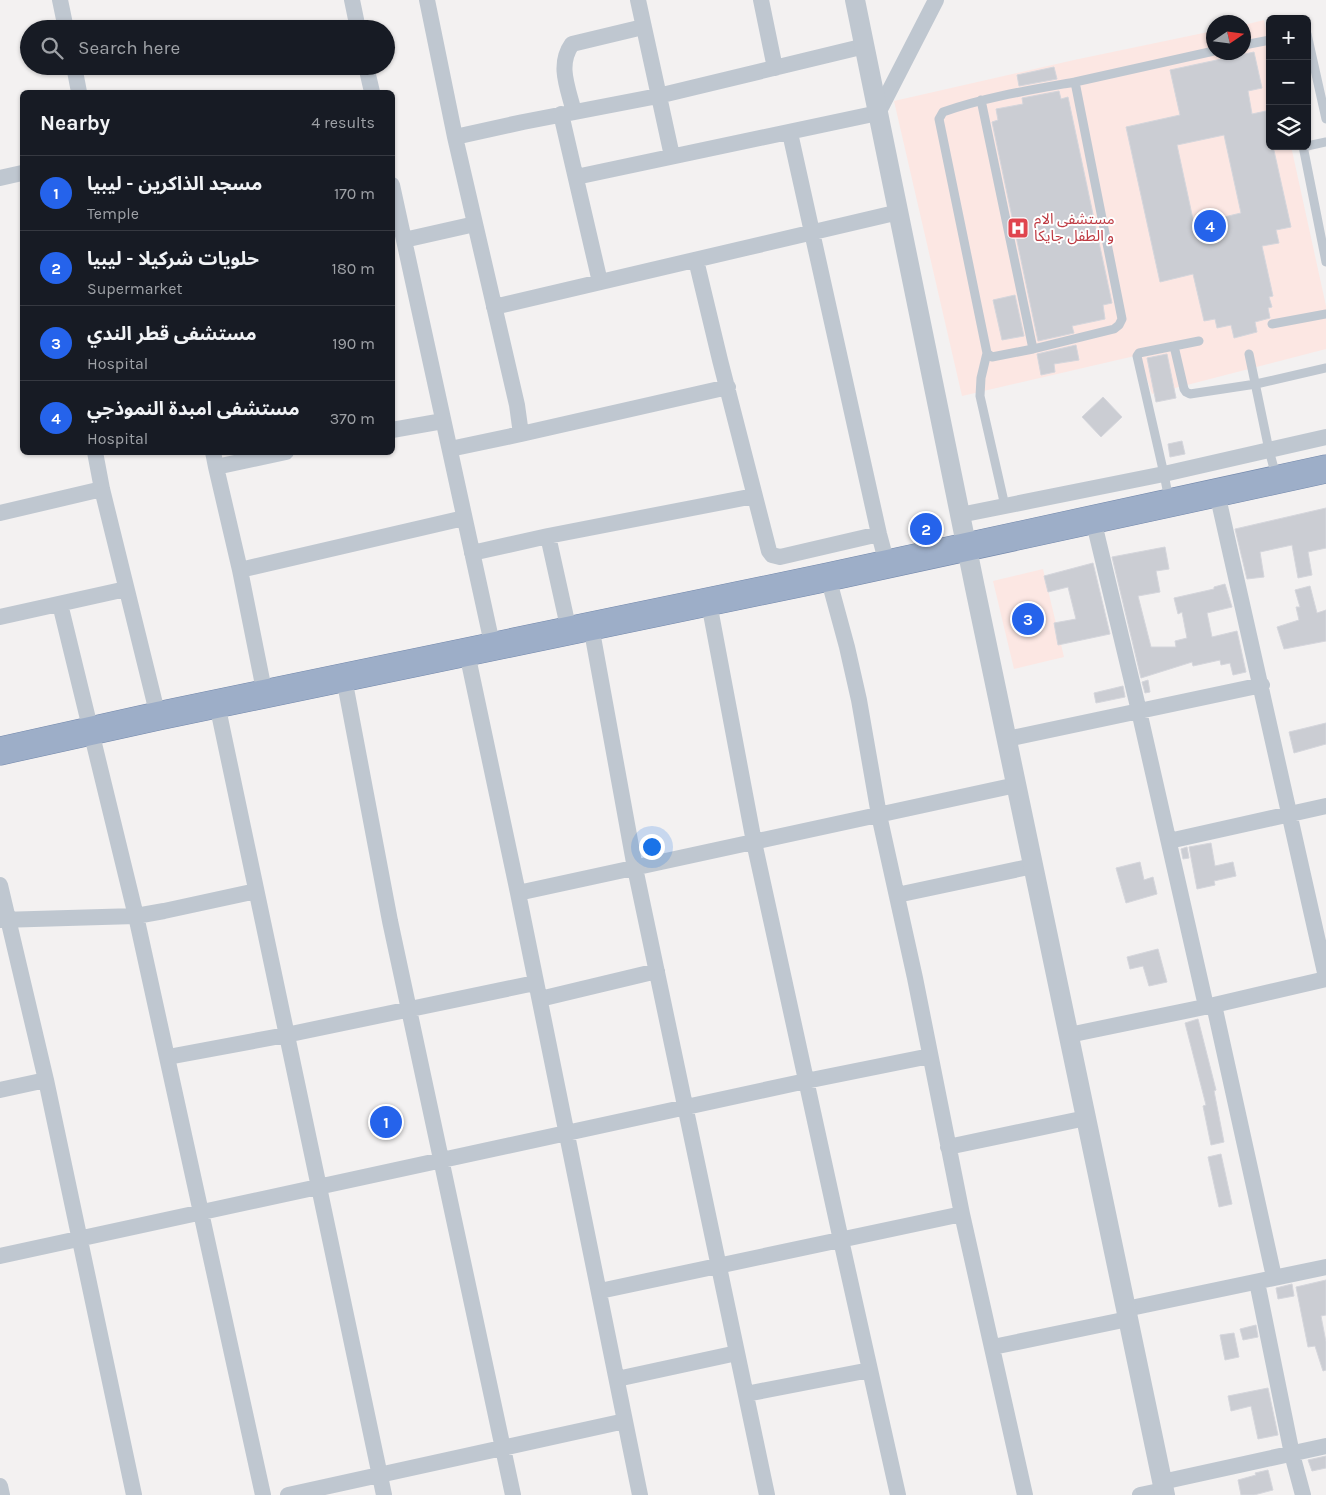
<!DOCTYPE html>
<meta charset="utf-8">
<style>
:root{--surface:#171b24;--page:#242831;--text:#f1f3f6;--muted:#9ea1a6;--line:#363941;--accent:#2563eb}
body{margin:0;font-family:Karla,"Noto Sans Arabic",sans-serif;background:var(--page);color:var(--text)}
.controls{position:absolute;right:15px;top:15px;display:grid;overflow:hidden;border-radius:8px;box-shadow:0 1px 4px #0004}
.controls button{width:45px;height:45px;display:grid;place-items:center;padding:0;border:0;border-bottom:1px solid var(--line);background:var(--surface);color:var(--text);font:25px sans-serif}
.compass{position:absolute;left:1206px;top:15px;width:45px;height:45px;border-radius:50%;background:var(--surface);box-shadow:0 1px 4px #0004;rotate:77deg}
.you{position:absolute;left:651px;top:846px;width:18px;height:18px;margin:-12px;border:4px solid #fff;border-radius:50%;background:#1a73e8;box-shadow:0 0 0 8px #1a73e833}
.badge{display:grid;place-items:center;width:32px;height:32px;border-radius:50%;background:var(--accent);color:#fff;font-size:16px;font-weight:700}
.pin{position:absolute;translate:-50% -50%;border:2px solid #fff;box-shadow:0 1px 5px #0006}
.list{margin:0;padding:0;list-style:none}
h2{display:flex;justify-content:space-between;align-items:center;height:65px;margin:0;padding:0 20px;font-size:21px}
h2 small{font-size:16px;font-weight:400;color:var(--muted)}
.list li{display:grid;grid-template-columns:32px 1fr auto;gap:15px;align-items:center;box-sizing:border-box;height:75px;padding:0 20px;border-top:1px solid var(--line)}
.list b{display:block;font-size:19px;white-space:nowrap}
.list p{margin:0;font-size:16px;white-space:nowrap;color:var(--muted)}
.list em{font-size:16px;font-style:normal;color:var(--muted)}
.icon{flex:none;width:28px;height:28px;fill:none;stroke:currentColor;stroke-width:2;stroke-linecap:round;stroke-linejoin:round}
.map{position:relative;flex:none;width:1326px;height:1495px;overflow:hidden}
.search{position:absolute;background:var(--surface);box-shadow:0 1px 4px #0004;left:20px;top:20px;width:375px;height:55px;display:flex;align-items:center;gap:12px;box-sizing:border-box;padding:0 18px;border-radius:28px;color:var(--muted);font-size:19px}
.panel{position:absolute;background:var(--surface);box-shadow:0 1px 4px #0004;left:20px;top:90px;width:375px;height:365px;border-radius:8px}
.map>svg:first-child{display:block}
.medical{fill:#fce7e3}
.building{fill:#cbcdd3;stroke:#d5d6dc;fill-rule:evenodd}
.lines{fill:none;stroke-linecap:round;stroke-linejoin:round}
.trunk-casing{stroke:#7489ac;stroke-width:29}
.service{stroke:#bfc7d0;stroke-width:9}
.minor{stroke:#bfc7d0;stroke-width:16}
.tertiary{stroke:#bfc7d0;stroke-width:20}
.trunk{stroke:#9daec8;stroke-width:28}
.labels{text-anchor:middle;dominant-baseline:central;stroke-width:4;stroke-linejoin:round;paint-order:stroke}
.health-label{font-size:15px;fill:#be3a42;stroke:#fff;text-anchor:start}
</style>
<div class="map">
<svg width="1326" height="1495" viewBox="0 0 1326 1495">
<rect width="100%" height="100%" fill="#f3f1f1"/>
<!-- medical -->
<path class="medical" d="M 1264,20 L 1270,47 L 1270,146 L 1291,146 L 1326,306 L 1326,349 L 1152,394 L 1139,355 L 962,396 L 894,101 L 1074,60 L 1213,31 L 1214,52 L 1244,52 L 1244,25 Z
M 1043,569 L 1064,657 L 1014,669 L 993,581 Z"/>
<!-- building -->
<path class="building" d="M 1254,52 L 1262,88 L 1248,91 L 1252,114 L 1266,111 L 1270,129 L 1270,146 L 1273,146 L 1291,227 L 1276,230 L 1279,243 L 1262,246 L 1273,296 L 1269,297 L 1272,307 L 1268,308 L 1270,318 L 1255,322 L 1257,332 L 1234,338 L 1231,325 L 1217,328 L 1215,319 L 1204,321 L 1193,274 L 1160,282 L 1126,127 L 1180,115 L 1170,70 ZM 1224,135 L 1241,213 L 1194,224 L 1177,145 Z
M 1054,67 L 1057,79 L 1019,86 L 1017,75 Z
M 1059,91 L 1061,99 L 1068,97 L 1112,303 L 1103,305 L 1105,319 L 1072,326 L 1074,333 L 1038,341 L 992,122 L 998,120 L 996,109 L 1023,104 L 1022,98 Z
M 1015,295 L 1024,336 L 1002,340 L 993,300 Z
M 1076,345 L 1079,360 L 1054,364 L 1055,372 L 1041,375 L 1037,354 Z
M 1167,354 L 1176,398 L 1156,402 L 1147,358 Z
M 1103,397 L 1122,417 L 1101,437 L 1082,417 Z
M 1182,441 L 1185,454 L 1170,457 L 1168,444 Z
M 1326,508 L 1326,548 L 1308,552 L 1312,575 L 1298,578 L 1292,545 L 1260,552 L 1264,577 L 1247,579 L 1235,529 Z
M 1165,547 L 1169,569 L 1156,571 L 1160,592 L 1138,596 L 1151,647 L 1176,647 L 1175,641 L 1187,638 L 1182,612 L 1178,614 L 1174,598 L 1214,589 L 1214,587 L 1225,584 L 1232,607 L 1207,613 L 1212,637 L 1237,631 L 1246,672 L 1233,675 L 1230,663 L 1221,665 L 1220,660 L 1193,666 L 1192,662 L 1141,678 L 1112,557 Z
M 1093,563 L 1110,634 L 1058,645 L 1054,623 L 1076,619 L 1068,587 L 1048,592 L 1044,576 Z
M 1310,586 L 1317,613 L 1326,610 L 1326,641 L 1284,649 L 1277,627 L 1299,620 L 1296,607 L 1300,607 L 1295,590 Z
M 1148,680 L 1150,692 L 1145,693 L 1142,682 Z
M 1123,686 L 1125,697 L 1096,703 L 1094,693 Z
M 1326,723 L 1326,744 L 1294,753 L 1289,732 Z
M 1211,843 L 1215,866 L 1233,862 L 1236,876 L 1214,881 L 1215,885 L 1197,889 L 1189,847 Z
M 1187,847 L 1189,858 L 1183,859 L 1181,849 Z
M 1140,862 L 1144,880 L 1153,877 L 1157,894 L 1126,903 L 1116,868 Z
M 1158,949 L 1167,982 L 1149,986 L 1143,966 L 1130,969 L 1127,957 Z
M 1198,1019 L 1216,1090 L 1214,1091 L 1224,1142 L 1211,1145 L 1203,1106 L 1206,1105 L 1185,1023 Z
M 1221,1154 L 1232,1204 L 1219,1207 L 1208,1157 Z
M 1326,1280 L 1326,1315 L 1321,1316 L 1326,1342 L 1326,1370 L 1323,1371 L 1315,1346 L 1308,1347 L 1296,1287 Z
M 1292,1284 L 1294,1296 L 1278,1299 L 1276,1288 Z
M 1256,1325 L 1258,1337 L 1243,1340 L 1240,1329 Z
M 1234,1333 L 1239,1357 L 1225,1360 L 1220,1335 Z
M 1268,1388 L 1278,1435 L 1258,1439 L 1251,1406 L 1231,1411 L 1228,1396 Z
M 1326,1456 L 1326,1468 L 1312,1471 L 1308,1460 Z
M 1268,1470 L 1273,1490 L 1254,1495 L 1241,1495 L 1238,1480 L 1256,1475 L 1255,1473 Z"/>
<g class="lines">
<!-- trunk casing -->
<g class="trunk-casing">
<path id="trunk" d="M 0,751 L 158,716 L 828,577 L 1326,469"/>
</g>
<!-- service -->
<path class="service" d="M 1307,34 L 1326,119
M 1244,45 L 1270,40
M 1075,82 C 1030,90 986,97 943,112 L 939,119 L 987,353 L 992,357 L 1033,349 L 1114,329 L 1119,325 L 1122,319 L 1075,82 L 1214,51
M 981,100 L 1033,349
M 1303,146 L 1326,262
M 1307,146 L 1326,142
M 1272,324 L 1326,314
M 1174,346 L 1184,389 L 1186,392 L 1190,394 L 1256,384 L 1326,368
M 987,353 L 981,378 L 980,396 L 1005,506
M 1249,354 L 1269,450 L 1276,476
M 1169,500 L 1164,474 L 1137,356 L 1139,353 L 1199,341"/>
<!-- minor -->
<path class="minor" d="M 60,0 L 66,29
M 352,0 L 358,29
M 427,0 L 455,137 L 517,405 L 521,434 L 450,449
M 638,0 L 672,156
M 761,0 L 775,68
M 74,66 L 79,92
M 366,66 L 372,92
M 574,112 C 568,88 557,65 572,44 L 643,27
M 561,114 L 600,282
M 790,133 L 879,534 L 887,564
M 455,137 L 523,122 L 658,96 L 865,46
M 576,177 L 878,113 L 936,0
M 0,178 L 22,173
M 392,185 L 493,648
M 404,240 L 475,224
M 696,260 L 720,360 L 769,551 L 772,555 L 780,557 L 879,534
M 494,307 L 899,212
M 392,430 L 443,421
M 521,434 L 728,387
M 95,452 L 102,489 L 158,716
M 213,452 L 216,467 L 286,452
M 216,467 L 240,570 L 265,695
M 1217,493 C 1254,654 1289,816 1326,977
M 0,513 L 102,489
M 960,515 L 1164,474 L 1326,437
M 1093,519 L 1139,711 L 1206,1006
M 548,536 L 569,631
M 472,553 L 548,536 L 754,496
M 240,570 L 464,518
M 828,577 L 847,647 L 859,700 L 879,815 L 915,978 L 962,1214 L 1025,1495
M 709,603 L 754,842 L 841,1240 L 898,1495
M 60,604 L 136,916 L 263,1495
M 0,617 L 126,589
M 591,626 L 635,868 L 767,1495
M 467,653 L 518,893 L 640,1495
M 344,678 L 390,921 L 513,1495
M 217,704 L 384,1495
M 1007,739 L 1262,685
M 1169,841 L 1326,806
M 0,885 L 46,1080 L 134,1495
M 518,893 L 1016,785
M 897,895 L 1033,866
M 0,920 L 136,916 L 164,911 L 256,891
M 540,999 L 657,971
M 1214,1005 L 1274,1277
M 1069,1035 L 1214,1005 L 1326,979
M 168,1057 L 286,1035 L 535,983
M 0,1090 L 46,1080
M 948,1147 L 1086,1118
M 0,1256 L 806,1081 L 930,1056
M 1257,1282 L 1292,1454 L 1303,1495
M 600,1291 L 962,1214
M 1126,1309 L 1326,1267
M 993,1347 L 1128,1319
M 617,1379 L 737,1353
M 746,1394 L 870,1370
M 1162,1482 L 1326,1446
M 0,1486 L 2,1495
M 288,1495 L 625,1421
M 1140,1495 L 1164,1490"/>
<!-- tertiary -->
<path class="tertiary" d="M 855,0 L 975,588 L 1165,1495"/>
<!-- trunk -->
<use href="#trunk" class="trunk"/>
</g>
<!-- icons -->
<defs>
<g id="hospital-square" transform="scale(1.125)"><rect x="-9" y="-9" width="18" height="18" rx="4" fill="#e0444e" stroke="#fff"/><path d="M-5-5h3v3.5h4V-5h3V5h-3V1.5h-4V5h-3Z" fill="#fff"/></g>
</defs>
<g fill-rule="evenodd">
<use href="#hospital-square" x="1018" y="228"/>
</g>
<g class="labels">
<!-- health labels -->
<g class="health-label">
<text x="1034" y="219">مستشفى الام<tspan x="1034" dy="17">و الطفل جايكا</tspan></text>
</g>
</g>
</svg>
<div class="controls">
<button>+</button>
<button>−</button>
<button><svg class="icon" aria-label="layers" viewBox="0 0 24 24"><path d="M12 4l9 5-9 5-9-5zM3 14l9 5 9-5"/></svg></button>
</div>
<svg class="compass" viewBox="-18 -18 36 36"><path d="M0-13l5 13h-10z" fill="#e53935"/><path d="M0 13l5-13h-10z" fill="#9ea1a6"/></svg>
<div class="you"></div>
<div class="pin badge" style="left:386px;top:1122px">1</div>
<div class="pin badge" style="left:926px;top:529px">2</div>
<div class="pin badge" style="left:1028px;top:619px">3</div>
<div class="pin badge" style="left:1210px;top:226px">4</div>
<div class="search"><svg class="icon" aria-label="search" viewBox="0 0 24 24"><circle cx="10" cy="10" r="6"/><path d="M15 15l6 6"/></svg>Search here</div>
<section class="panel">
<h2>Nearby<small>4 results</small></h2>
<ul class="list">
<li><span class="badge">1</span><div><b>مسجد الذاكرين - ليبيا</b><p>Temple</p></div><em>170 m</em></li>
<li><span class="badge">2</span><div><b>حلويات شركيلا - ليبيا</b><p>Supermarket</p></div><em>180 m</em></li>
<li><span class="badge">3</span><div><b>مستشفى قطر الندي</b><p>Hospital</p></div><em>190 m</em></li>
<li><span class="badge">4</span><div><b>مستشفى امبدة النموذجي</b><p>Hospital</p></div><em>370 m</em></li>
</ul>
</section>
</div>
